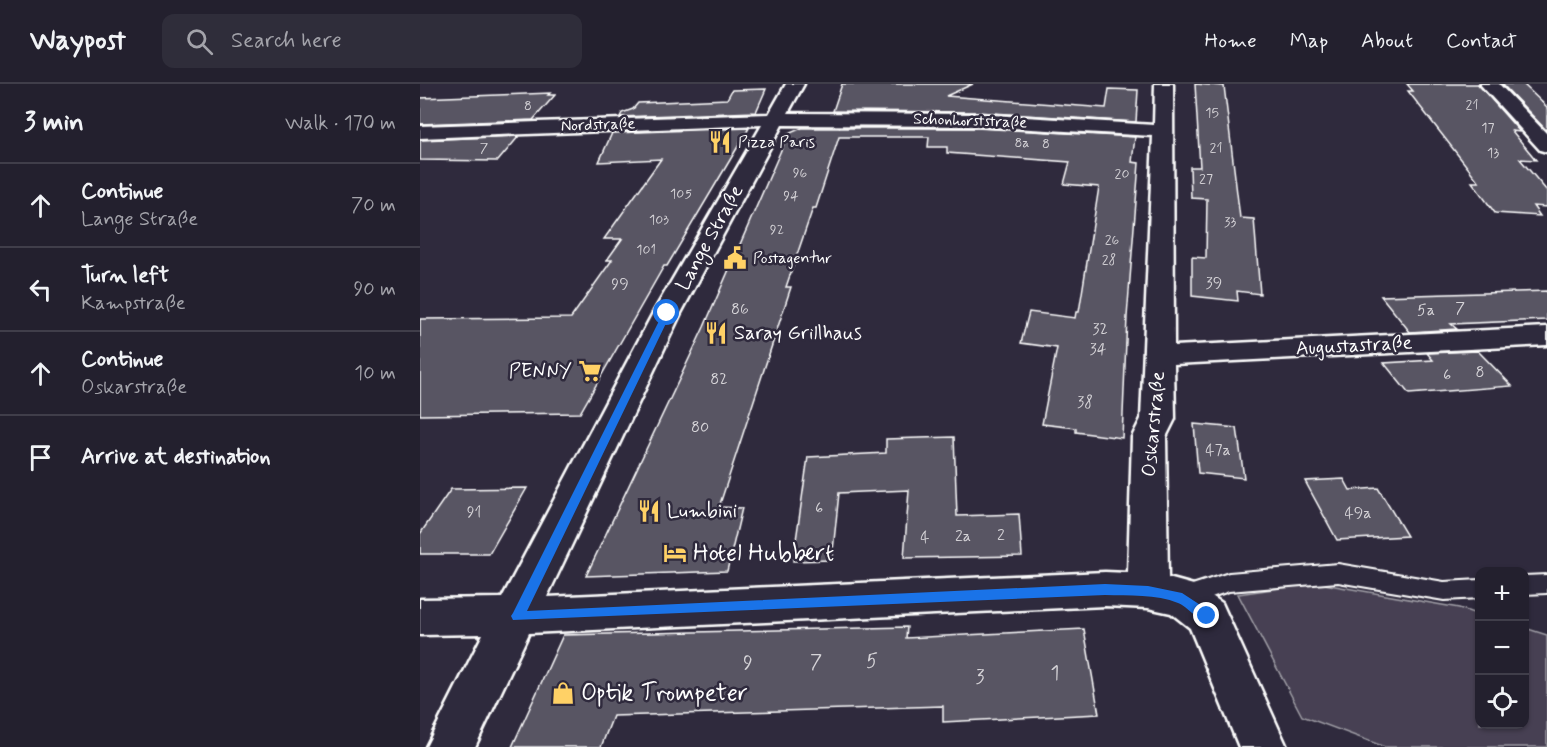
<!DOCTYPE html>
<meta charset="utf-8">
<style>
:root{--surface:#23202e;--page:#2f2d3a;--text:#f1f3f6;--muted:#a3a3aa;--line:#403e4a}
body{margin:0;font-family:Mynerve,sans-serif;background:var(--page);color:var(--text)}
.controls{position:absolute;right:18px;bottom:18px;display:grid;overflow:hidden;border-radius:12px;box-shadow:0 2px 4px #0004}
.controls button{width:54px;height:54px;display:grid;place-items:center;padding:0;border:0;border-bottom:2px solid var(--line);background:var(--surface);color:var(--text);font:30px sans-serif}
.stop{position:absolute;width:18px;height:18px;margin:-14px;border:4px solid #1a73e8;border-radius:50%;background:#fff}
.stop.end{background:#1a73e8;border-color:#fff;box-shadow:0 2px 6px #0008}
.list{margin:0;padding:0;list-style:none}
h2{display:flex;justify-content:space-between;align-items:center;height:78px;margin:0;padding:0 24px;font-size:26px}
h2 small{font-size:20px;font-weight:400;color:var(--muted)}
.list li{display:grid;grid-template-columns:39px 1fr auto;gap:18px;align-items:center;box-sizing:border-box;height:84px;padding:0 24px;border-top:2px solid var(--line)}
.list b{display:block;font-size:22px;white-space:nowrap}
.list p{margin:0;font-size:20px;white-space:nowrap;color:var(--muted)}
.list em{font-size:20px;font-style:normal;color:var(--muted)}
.icon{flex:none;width:33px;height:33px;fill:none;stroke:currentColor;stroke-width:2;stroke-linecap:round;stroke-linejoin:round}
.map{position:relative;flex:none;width:1127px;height:663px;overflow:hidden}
header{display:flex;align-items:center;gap:36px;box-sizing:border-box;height:84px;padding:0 30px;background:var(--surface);border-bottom:2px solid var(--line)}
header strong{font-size:28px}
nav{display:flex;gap:33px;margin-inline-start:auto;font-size:21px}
.search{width:420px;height:54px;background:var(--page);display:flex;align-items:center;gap:15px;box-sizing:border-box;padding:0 21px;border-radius:12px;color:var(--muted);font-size:22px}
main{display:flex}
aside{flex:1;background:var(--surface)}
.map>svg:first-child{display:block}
.green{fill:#464152;stroke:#a2a0a8;stroke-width:1.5}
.building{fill:#595564;stroke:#fff;stroke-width:1.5}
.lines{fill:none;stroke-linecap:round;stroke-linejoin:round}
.lane-casing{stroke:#fff;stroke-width:4}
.street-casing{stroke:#fff;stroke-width:5}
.lane{fill:#2f2a3d;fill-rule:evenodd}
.street{fill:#2f2a3d;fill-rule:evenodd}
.route{fill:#1a73e8}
.labels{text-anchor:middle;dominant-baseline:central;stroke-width:5;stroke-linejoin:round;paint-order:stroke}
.far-number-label{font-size:14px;fill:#d6d4d8}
.far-street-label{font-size:16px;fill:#fff;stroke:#2f2a3d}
.far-poi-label{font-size:16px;fill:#fff;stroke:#2f2a3d;text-anchor:start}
.number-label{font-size:16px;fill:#d6d4d8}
.street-label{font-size:20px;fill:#fff;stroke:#2f2a3d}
.poi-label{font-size:20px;fill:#fff;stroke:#2f2a3d;text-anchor:start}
.near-number-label{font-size:20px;fill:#d6d4d8}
.near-poi-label{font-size:24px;fill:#fff;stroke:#2f2a3d;text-anchor:start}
</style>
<header>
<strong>Waypost</strong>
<div class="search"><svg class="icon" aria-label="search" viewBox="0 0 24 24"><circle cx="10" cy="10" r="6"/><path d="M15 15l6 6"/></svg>Search here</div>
<nav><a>Home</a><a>Map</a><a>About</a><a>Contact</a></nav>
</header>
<main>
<aside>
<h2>3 min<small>Walk · 170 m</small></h2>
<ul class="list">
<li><svg class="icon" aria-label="ahead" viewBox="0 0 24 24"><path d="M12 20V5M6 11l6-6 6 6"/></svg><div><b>Continue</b><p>Lange Straße</p></div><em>70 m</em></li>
<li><svg class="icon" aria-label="left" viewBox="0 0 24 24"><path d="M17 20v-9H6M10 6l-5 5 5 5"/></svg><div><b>Turn left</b><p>Kampstraße</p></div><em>90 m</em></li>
<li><svg class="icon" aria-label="ahead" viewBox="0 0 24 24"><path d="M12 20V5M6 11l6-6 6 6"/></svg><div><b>Continue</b><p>Oskarstraße</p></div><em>10 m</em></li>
<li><svg class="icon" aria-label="arrive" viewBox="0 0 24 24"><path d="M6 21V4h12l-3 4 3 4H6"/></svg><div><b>Arrive at destination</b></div></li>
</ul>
</aside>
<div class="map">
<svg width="1127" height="663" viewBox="0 0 1127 663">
<rect width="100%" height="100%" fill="#2f2a3d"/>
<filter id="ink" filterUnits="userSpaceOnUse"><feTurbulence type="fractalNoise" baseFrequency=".0167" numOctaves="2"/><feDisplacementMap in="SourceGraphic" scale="12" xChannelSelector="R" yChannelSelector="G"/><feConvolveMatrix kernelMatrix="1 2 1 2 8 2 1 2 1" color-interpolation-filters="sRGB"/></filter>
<g filter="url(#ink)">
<!-- green -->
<path class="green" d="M 898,499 L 1039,524 L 1059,531 L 1060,640 L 1104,640 L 1105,544 L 1127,551 L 1127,663 L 965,663 L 882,632 L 818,510 Z"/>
<!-- building -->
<path class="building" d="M 422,0 L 553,0 L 526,12 L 686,24 L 689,5 L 718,6 L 716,38 L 556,28 L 413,27 Z
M 775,0 L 804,2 L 820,134 L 834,135 L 840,210 L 817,207 L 818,217 L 772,212 L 772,173 L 786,174 L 787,115 L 771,114 L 770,83 L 780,83 Z
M 987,0 L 1058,0 L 1100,48 L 1092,47 L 1116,76 L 1100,75 L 1127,107 L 1127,123 L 1113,122 L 1120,132 L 1075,129 L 1052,98 L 1059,98 L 988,7 L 993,7 Z
M 1082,0 L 1103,0 L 1127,23 L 1127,47 Z
M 346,5 L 336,28 L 200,33 L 202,29 L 213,25 L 218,19 L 307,15 L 312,6 Z
M 130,9 L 128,11 L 135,11 L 113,36 L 0,40 L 0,14 Z
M 329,44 L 247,182 L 244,182 L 160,329 L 0,331 L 0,235 L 151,234 L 192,176 L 187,176 L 202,155 L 184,155 L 241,75 L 179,78 L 192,49 Z
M 382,44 L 556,44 L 715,53 L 712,78 L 719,79 L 707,233 L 702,354 L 656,348 L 656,344 L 622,340 L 637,264 L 601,259 L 609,228 L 655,234 L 656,228 L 659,228 L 679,103 L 644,100 L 650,78 L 527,69 L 527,63 L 508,63 L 509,53 L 419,53 L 396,124 L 393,124 L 366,203 L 371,203 L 299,423 L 322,424 L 307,487 L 166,492 L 284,243 L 368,50 Z
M 99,52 L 78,77 L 0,76 L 0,56 Z
M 1127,207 L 1127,236 L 1031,240 L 1037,245 L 990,248 L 961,212 Z
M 1058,267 L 1092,302 L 989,310 L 964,279 L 1013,276 L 1007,269 Z
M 774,340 L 817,344 L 824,394 L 778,389 Z
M 534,353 L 537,432 L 599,430 L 602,472 L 484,474 L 489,406 L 419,409 L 412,476 L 373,477 L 388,373 L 466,369 L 466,355 Z
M 924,395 L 930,406 L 958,404 L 987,452 L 917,456 L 885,397 Z
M 107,404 L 69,470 L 0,470 L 0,450 L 31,405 Z
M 487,543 L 486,554 L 664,545 L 679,630 L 523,638 L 523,622 L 193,632 L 181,663 L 92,663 L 143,551 Z"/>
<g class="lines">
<!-- lane casing -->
<g class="lane-casing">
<path id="lane" d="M 918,480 L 1024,498 L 1060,496 L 1060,514 L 1024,516 L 918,498 L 809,507 L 762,523 L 754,521 L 751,514 L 754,507 L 809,489 Z
M 1127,491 L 1127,509 L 1104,510 L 1104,492 Z"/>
</g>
<!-- street casing -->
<g class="street-casing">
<path id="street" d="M 366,0 L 384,0 L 368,29 L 556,30 L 734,41 L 735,0 L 753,0 L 754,262 L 1127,243 L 1127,261 L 754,280 L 755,335 L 746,353 L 748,494 L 777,502 L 802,519 L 867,663 L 819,663 L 770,544 L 751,529 L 728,524 L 685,522 L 109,549 L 55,663 L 6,663 L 63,550 L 0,551 L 0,515 L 82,514 L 233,229 L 342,41 L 0,54 L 0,42 L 349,30 ZM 362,41 L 556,42 L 733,52 L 721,335 L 712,353 L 708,489 L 685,488 L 127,513 L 261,229 Z
M 1060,0 L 1079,0 L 1127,50 L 1127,68 L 1120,66 Z"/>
</g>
<!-- lane -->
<use href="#lane" class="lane"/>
<!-- street -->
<use href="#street" class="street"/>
</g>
</g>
<!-- route -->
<path class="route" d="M 247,227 L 251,229 L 107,527 L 685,500 L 728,502 L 762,509 L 791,528 L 793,532 L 791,536 C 779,540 769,523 758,519 C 736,510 709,512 685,511 L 93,536 L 91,532 L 93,529 L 243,229 Z"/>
<!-- icons -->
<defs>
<g id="restaurant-bare" transform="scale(1.8)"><path d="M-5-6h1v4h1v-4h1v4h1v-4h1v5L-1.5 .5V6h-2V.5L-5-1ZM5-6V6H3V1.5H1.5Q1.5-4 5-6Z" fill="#ffd166" stroke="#2f2a3d" stroke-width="2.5" paint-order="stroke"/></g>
<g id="civic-bare" transform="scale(1.8)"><path d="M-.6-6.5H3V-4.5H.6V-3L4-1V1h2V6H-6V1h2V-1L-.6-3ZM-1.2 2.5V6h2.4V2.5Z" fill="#ffd166" stroke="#2f2a3d" stroke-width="2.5" paint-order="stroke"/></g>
<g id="supermarket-bare" transform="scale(1.8)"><path d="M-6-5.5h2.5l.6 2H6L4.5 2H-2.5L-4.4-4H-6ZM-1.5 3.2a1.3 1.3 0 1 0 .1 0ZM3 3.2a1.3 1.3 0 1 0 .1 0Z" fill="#ffd166" stroke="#2f2a3d" stroke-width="2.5" paint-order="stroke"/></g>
<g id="hotel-bare" transform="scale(1.8)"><path d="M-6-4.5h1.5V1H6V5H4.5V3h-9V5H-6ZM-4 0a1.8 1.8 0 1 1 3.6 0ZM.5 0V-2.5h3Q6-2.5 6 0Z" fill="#ffd166" stroke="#2f2a3d" stroke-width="2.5" paint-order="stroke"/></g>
<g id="shop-bare" transform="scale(1.8)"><path d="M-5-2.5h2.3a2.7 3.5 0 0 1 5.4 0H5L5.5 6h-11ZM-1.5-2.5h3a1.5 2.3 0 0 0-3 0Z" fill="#ffd166" stroke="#2f2a3d" stroke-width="2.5" paint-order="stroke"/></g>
</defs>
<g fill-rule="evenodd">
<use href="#restaurant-bare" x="300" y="58"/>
<use href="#civic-bare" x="315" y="174"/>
<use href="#restaurant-bare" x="296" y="249"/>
<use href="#supermarket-bare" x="170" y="287"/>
<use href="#restaurant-bare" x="229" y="427"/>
<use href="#hotel-bare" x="255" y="469"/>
<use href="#shop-bare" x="143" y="609"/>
</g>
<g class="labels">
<!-- far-number labels -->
<g class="far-number-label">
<text x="1052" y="21">21</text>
<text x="108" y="22">8</text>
<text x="792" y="29">15</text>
<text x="1068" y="44">17</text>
<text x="602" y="59">8a</text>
<text x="626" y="60">8</text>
<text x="64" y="64">7</text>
<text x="796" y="64">21</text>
<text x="1073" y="69">13</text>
<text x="380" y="89">96</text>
<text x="702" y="90">20</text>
<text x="786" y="95">27</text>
<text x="261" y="110">105</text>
<text x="371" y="112">94</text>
<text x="239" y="136">103</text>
<text x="810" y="138">33</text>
<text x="357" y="146">92</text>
<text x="692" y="156">26</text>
<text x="226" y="166">101</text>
<text x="689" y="176">28</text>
</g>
<!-- far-street labels -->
<g class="far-street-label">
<text transform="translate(550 37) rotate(2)">Schonhorststraße</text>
<text transform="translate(178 41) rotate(-2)">Nordstraße</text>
</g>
<!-- far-poi labels -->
<g class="far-poi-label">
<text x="318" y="58">Pizza Paris</text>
<text x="333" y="174">Postagentur</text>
</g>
<!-- number labels -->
<g class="number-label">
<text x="794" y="199">39</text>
<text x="200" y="200">99</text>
<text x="1040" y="224">7</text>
<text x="320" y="225">86</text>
<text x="1006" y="226">5a</text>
<text x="680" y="245">32</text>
<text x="678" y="265">34</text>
<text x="1060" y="288">8</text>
<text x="1027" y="291">6</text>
<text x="299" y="295">82</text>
<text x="665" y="318">38</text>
<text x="280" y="343">80</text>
<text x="798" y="366">47a</text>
<text x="399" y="424">6</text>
<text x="54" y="428">91</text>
<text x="938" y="429">49a</text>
<text x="581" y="451">2</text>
<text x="543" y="452">2a</text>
<text x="505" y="453">4</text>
</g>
<!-- street labels -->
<g class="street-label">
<text transform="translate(290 154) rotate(-61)">Lange Straße</text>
<text transform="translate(934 262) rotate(-3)">Augustastraße</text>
<text transform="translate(734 340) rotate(-85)">Oskarstraße</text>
</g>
<!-- poi labels -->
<g class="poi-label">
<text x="314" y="249">Saray Grillhaus</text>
<text x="152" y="287" text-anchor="end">PENNY</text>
<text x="247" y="427">Lumbini</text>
</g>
<!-- near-number labels -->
<g class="near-number-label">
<text x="452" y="577">5</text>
<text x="396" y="578">7</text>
<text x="328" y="579">9</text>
<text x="635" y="589">1</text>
<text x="560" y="593">3</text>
</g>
<!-- near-poi labels -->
<g class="near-poi-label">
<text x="273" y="469">Hotel Hubbert</text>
<text x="161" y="609">Optik Trompeter</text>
</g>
</g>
</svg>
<div class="controls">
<button>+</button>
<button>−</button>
<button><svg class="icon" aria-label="locate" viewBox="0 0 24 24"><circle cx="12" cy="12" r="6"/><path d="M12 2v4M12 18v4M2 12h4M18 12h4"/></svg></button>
</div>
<div class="stop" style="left:247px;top:229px"></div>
<div class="stop end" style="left:787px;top:532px"></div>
</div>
</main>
